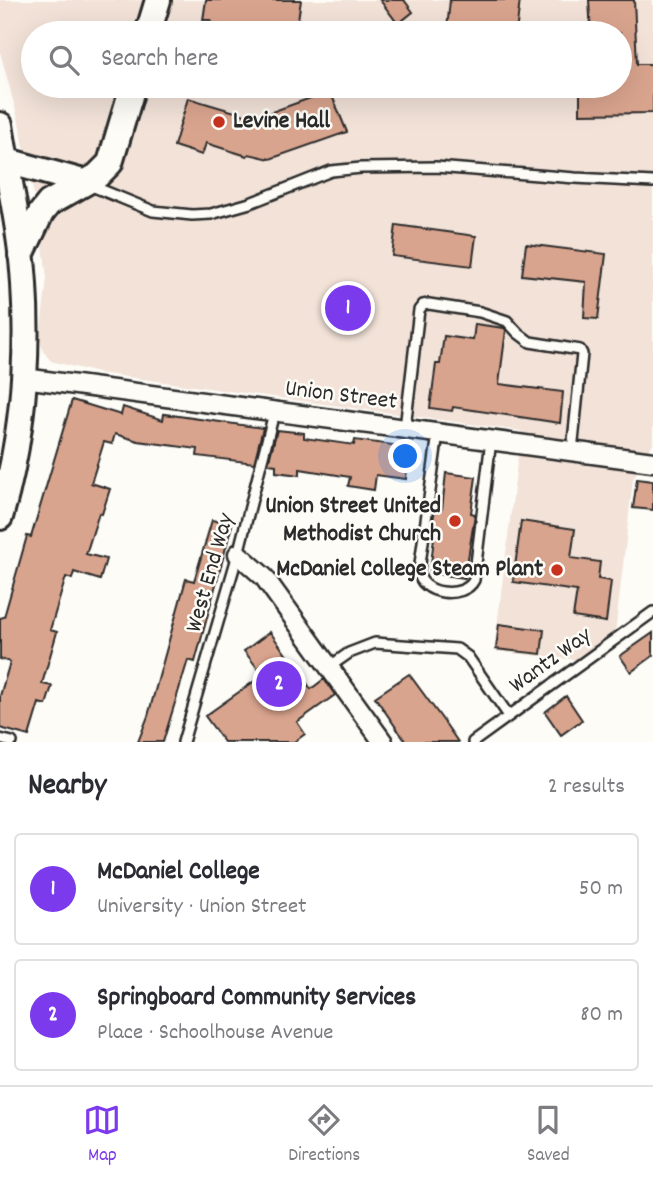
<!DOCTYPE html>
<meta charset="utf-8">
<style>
:root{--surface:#fff;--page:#f2f2f3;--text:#2b2b33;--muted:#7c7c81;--line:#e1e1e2;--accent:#7c3aed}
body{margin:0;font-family:Dekko,sans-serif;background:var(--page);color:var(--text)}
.you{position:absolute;left:406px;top:457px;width:24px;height:24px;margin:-18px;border:5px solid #fff;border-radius:50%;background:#1a73e8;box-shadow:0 0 0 10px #1a73e833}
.badge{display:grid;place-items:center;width:46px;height:46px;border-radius:50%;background:var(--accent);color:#fff;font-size:23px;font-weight:700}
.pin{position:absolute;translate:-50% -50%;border:4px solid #fff;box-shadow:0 2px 7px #0006}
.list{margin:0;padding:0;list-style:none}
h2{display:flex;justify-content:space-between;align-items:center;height:91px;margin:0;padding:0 28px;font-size:30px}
h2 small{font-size:23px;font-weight:400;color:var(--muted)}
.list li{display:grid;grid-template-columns:46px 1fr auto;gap:21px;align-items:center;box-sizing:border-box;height:112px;margin:0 14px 14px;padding:0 14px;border:2px solid var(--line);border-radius:7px}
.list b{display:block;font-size:26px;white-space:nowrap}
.list p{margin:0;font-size:23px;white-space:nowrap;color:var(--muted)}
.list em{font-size:23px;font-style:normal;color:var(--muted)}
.icon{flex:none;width:38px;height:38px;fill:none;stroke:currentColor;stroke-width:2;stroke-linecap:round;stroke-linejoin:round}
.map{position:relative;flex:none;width:653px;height:742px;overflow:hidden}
.search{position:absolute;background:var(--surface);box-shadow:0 7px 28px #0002;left:21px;right:21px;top:21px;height:77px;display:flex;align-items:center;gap:18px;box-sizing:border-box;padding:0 24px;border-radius:38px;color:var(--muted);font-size:26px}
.sheet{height:343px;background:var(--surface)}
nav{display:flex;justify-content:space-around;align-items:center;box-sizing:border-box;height:98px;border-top:2px solid var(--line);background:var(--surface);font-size:19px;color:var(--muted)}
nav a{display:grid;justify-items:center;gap:4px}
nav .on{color:var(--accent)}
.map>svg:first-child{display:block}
.built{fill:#f2e2d8;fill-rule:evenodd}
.building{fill:#d9a48e;stroke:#2b2b2b;stroke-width:2}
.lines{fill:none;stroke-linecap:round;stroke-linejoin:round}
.lane-casing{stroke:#2b2b2b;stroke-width:14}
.street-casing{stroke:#2b2b2b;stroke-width:23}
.secondary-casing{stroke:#2b2b2b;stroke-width:30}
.lane{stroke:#fdfcf7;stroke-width:9}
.street{stroke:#fdfcf7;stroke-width:18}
.secondary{stroke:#fdfcf7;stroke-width:24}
.poi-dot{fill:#c8321e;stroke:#fdfcf7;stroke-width:2.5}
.labels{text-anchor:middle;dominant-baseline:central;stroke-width:5;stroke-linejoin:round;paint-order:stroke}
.poi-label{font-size:24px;font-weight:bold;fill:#2b2b2b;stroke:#fdfcf7;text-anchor:end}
.street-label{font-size:24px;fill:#2b2b2b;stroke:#fdfcf7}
</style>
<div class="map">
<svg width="653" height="742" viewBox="0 0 653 742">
<rect width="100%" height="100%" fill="#fdfcf7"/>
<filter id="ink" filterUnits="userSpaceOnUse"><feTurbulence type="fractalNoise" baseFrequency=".0143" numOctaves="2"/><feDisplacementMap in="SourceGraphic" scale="14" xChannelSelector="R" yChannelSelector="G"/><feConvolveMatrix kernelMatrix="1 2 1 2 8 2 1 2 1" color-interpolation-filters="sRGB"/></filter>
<g filter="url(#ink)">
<!-- built -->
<path class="built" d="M 0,0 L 653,0 L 653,443 L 633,479 L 615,634 L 579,660 L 494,651 L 521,431 L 98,373 L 51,361 L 43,351 L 40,338 L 47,278 L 41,230 L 19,122 L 0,52 ZM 33,33 L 620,33 L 620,86 L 33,86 Z"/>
<!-- building -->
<path class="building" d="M 206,0 L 301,0 L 296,33 L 216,33 L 211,20 L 203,20 Z
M 380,0 L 404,0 L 413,12 L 398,24 Z
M 450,0 L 520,0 L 516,33 L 484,33 L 447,29 Z
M 589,0 L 634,0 L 637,64 L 653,64 L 653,113 L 580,114 L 580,86 L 620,86 L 620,33 L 591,33 Z
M 330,91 L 347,132 L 270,159 L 249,154 L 247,156 L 206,143 L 202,155 L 174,146 L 188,98 L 255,118 Z
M 396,225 L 476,236 L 472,266 L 392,256 Z
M 526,244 L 606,254 L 598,319 L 584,318 L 586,282 L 522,275 Z
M 475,324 L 504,328 L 506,330 L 499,384 L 563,392 L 560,423 L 453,407 L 452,411 L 430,408 L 436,364 L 440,364 L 444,336 L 473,340 Z
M 72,400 L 121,415 L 123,407 L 163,420 L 164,414 L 263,428 L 254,463 L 197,456 L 198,449 L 138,441 L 115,434 L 112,444 L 104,442 L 91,483 L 110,489 L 102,514 L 99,513 L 86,554 L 106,559 L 100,580 L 74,572 L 72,579 L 66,577 L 50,630 L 57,632 L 42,684 L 52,686 L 46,705 L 39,703 L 29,736 L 0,728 L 0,696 L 10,662 L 0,659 L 0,618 L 4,617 L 27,536 L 31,537 Z
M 277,430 L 304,433 L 304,438 L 354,445 L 355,440 L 409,447 L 406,479 L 376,475 L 374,490 L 348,486 L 350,477 L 300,469 L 300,475 L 276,472 L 276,465 L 268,464 Z
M 446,473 L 476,477 L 471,513 L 475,514 L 465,578 L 430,573 L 435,528 L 432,527 L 435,508 L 442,509 Z
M 637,479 L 653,481 L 653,510 L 633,508 Z
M 212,520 L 232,525 L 195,662 L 188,660 L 163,742 L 138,742 L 148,716 L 186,579 L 194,581 Z
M 521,521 L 575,529 L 571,558 L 600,562 L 598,579 L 611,581 L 606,622 L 573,617 L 577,591 L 513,582 Z
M 499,624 L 544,630 L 541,654 L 496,649 Z
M 270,632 L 311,689 L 324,679 L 335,695 L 297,722 L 305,734 L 294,742 L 224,742 L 205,716 L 263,675 L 244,651 Z
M 653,633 L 653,656 L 631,672 L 620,656 Z
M 409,674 L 445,723 L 458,742 L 406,742 L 375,697 Z
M 566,696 L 582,720 L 561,735 L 545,712 Z"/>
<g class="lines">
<!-- lane casing -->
<g class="lane-casing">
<path id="lane" d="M 87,184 L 153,211 L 192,215 L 211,214 L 250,203 L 331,171 L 361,168 L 436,167 L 575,178 L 653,182
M 405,428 L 419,310 L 423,305 L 429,304 L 480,312 L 507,321 L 518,333 L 530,342 L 580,350 L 582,354 L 572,451
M 438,433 L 419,571 C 419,595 464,600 474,580 L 491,440
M 329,667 L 349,653 L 375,643 L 457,649 L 468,657 L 509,716
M 0,739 L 12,742
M 183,742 L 238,554 L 274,413
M 473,742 L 653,612"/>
</g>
<!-- street casing -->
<g class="street-casing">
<path id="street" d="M 24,378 L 653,462
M 238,554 L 264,577 L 383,742"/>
</g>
<!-- secondary casing -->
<g class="secondary-casing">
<path id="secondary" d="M 148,33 L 158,0
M 0,125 C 8,178 21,231 24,284 C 29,363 22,441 0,517
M 0,159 L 83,182
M 21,255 L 41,213 L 49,203 L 97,176 L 110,163 L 133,86"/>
</g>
<!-- lane -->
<use href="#lane" class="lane"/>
<!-- street -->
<use href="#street" class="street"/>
<!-- secondary -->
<use href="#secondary" class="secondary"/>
</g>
</g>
<!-- markers -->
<g class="poi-dot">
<circle cx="219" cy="122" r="7"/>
<circle cx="455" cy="521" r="7"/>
<circle cx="557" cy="570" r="7"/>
</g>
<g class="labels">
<!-- poi labels -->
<g class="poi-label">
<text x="233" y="122" text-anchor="start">Levine Hall</text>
<text x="441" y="507">Union Street United<tspan x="441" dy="28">Methodist Church</tspan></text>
<text x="543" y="570">McDaniel College Steam Plant</text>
</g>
<!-- street labels -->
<g class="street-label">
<text transform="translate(341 396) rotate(7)">Union Street</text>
<text transform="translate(211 573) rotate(-74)">West End Way</text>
<text transform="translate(551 661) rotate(-36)">Wantz Way</text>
</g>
</g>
</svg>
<div class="you"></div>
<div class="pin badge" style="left:348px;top:308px">1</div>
<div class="pin badge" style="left:279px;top:684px">2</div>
<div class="search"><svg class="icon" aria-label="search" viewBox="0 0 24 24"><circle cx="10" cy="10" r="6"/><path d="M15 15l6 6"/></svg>Search here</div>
</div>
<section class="sheet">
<h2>Nearby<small>2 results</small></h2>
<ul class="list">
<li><span class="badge">1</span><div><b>McDaniel College</b><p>University · Union Street</p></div><em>50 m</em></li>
<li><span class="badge">2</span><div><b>Springboard Community Services</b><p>Place · Schoolhouse Avenue</p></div><em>80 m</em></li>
</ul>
</section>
<nav>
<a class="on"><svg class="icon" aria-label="map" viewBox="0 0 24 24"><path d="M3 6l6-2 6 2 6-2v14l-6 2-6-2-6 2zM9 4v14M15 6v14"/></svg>Map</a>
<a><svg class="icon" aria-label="directions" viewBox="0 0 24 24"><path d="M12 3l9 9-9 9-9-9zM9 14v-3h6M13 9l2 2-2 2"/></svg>Directions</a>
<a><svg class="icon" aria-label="saved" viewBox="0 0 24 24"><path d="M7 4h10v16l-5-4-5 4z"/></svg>Saved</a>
</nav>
